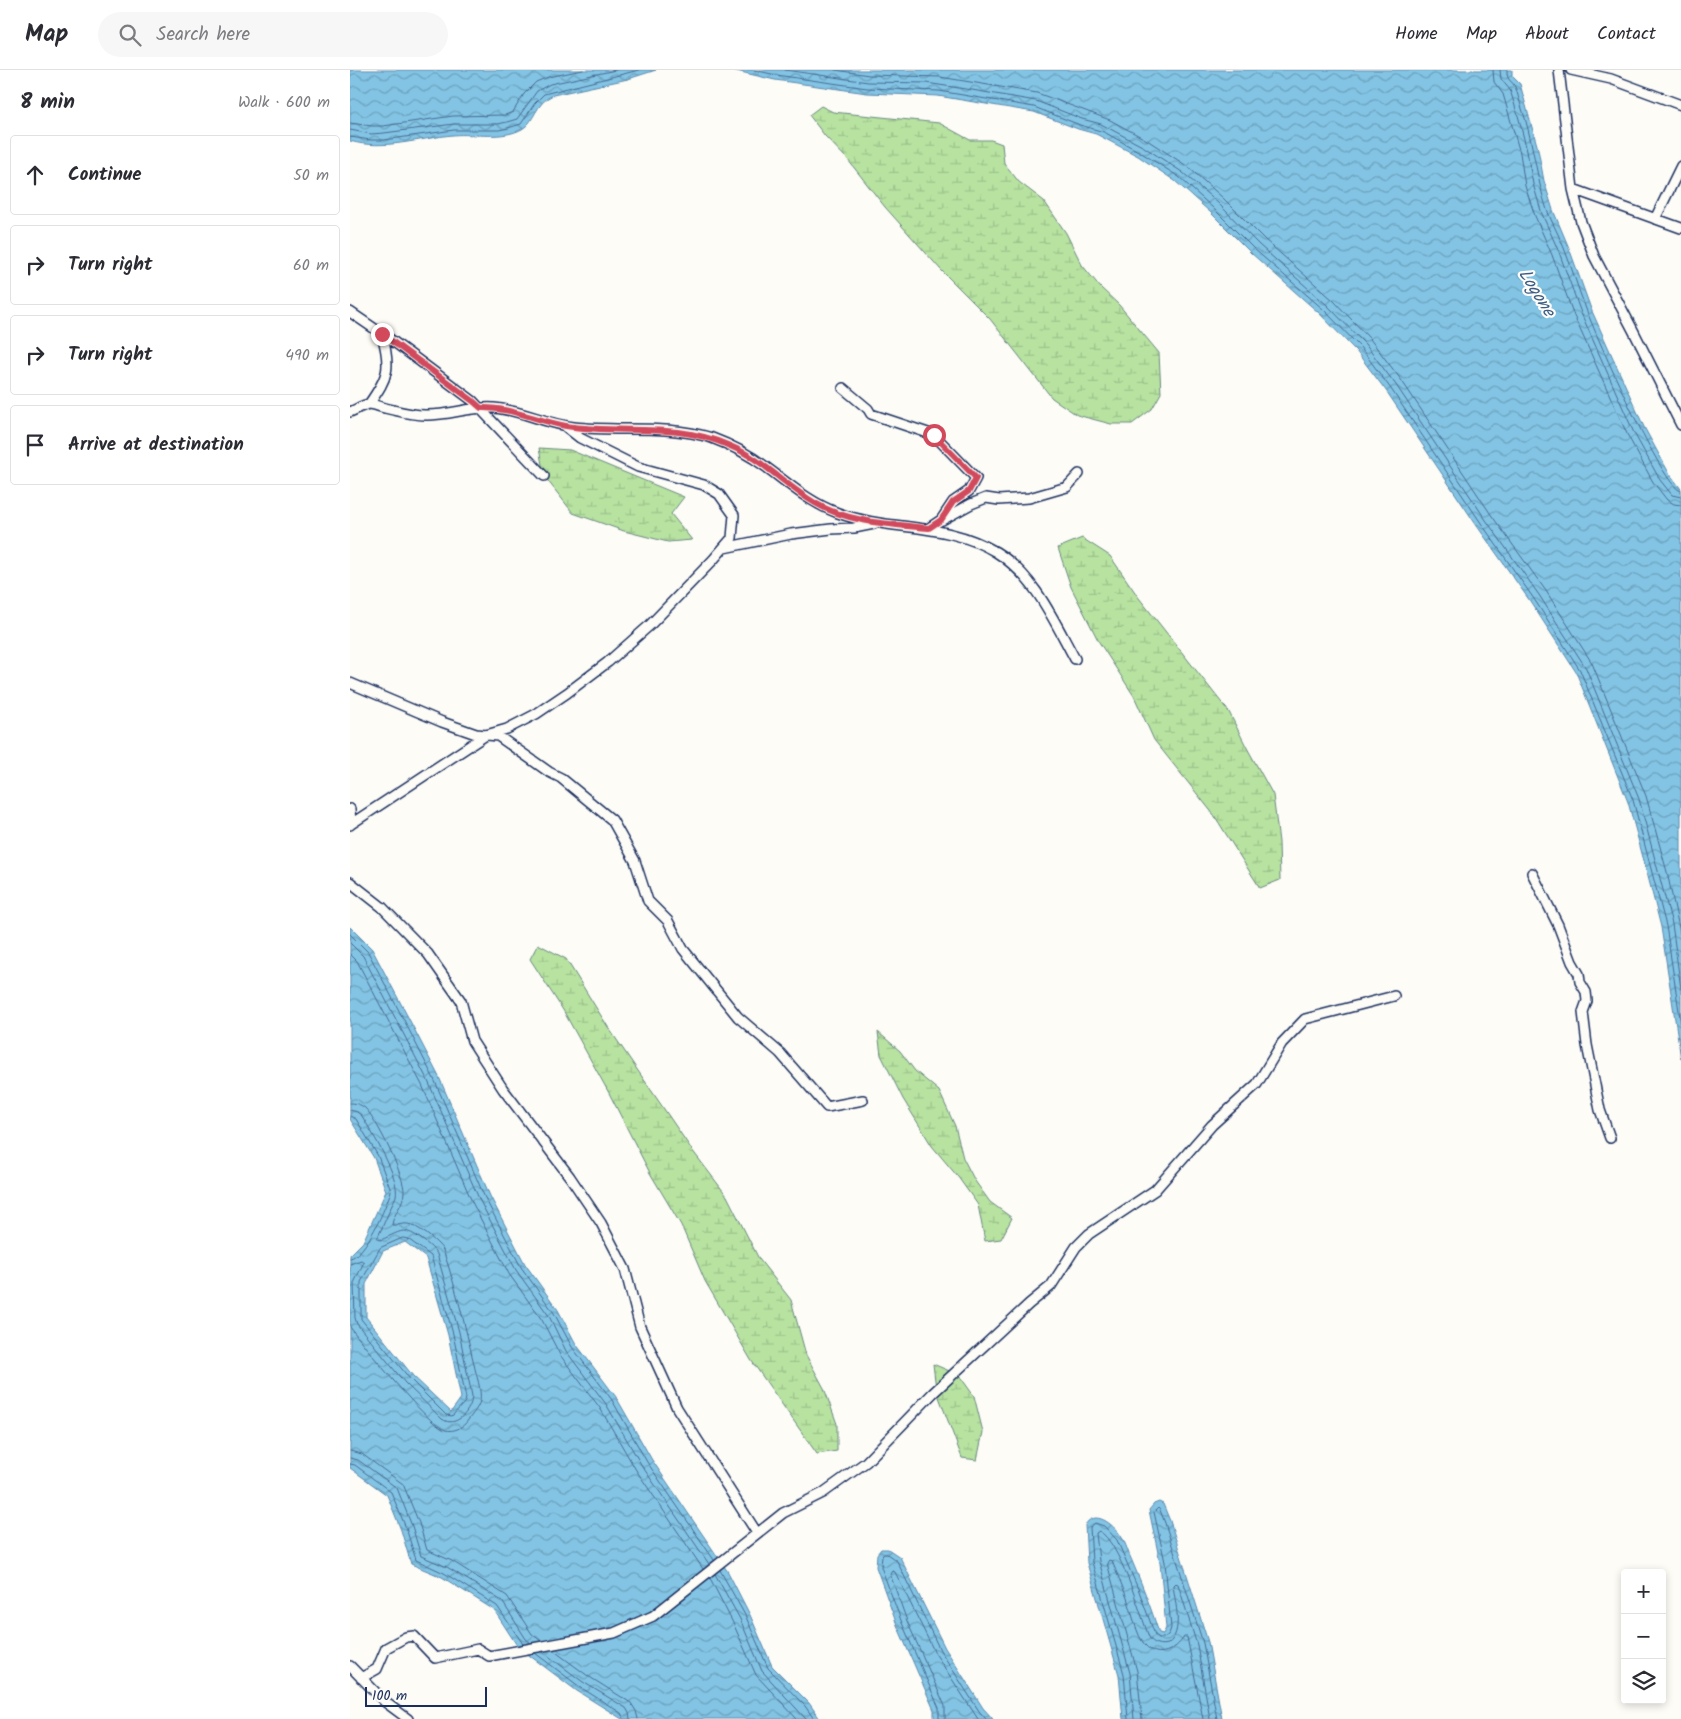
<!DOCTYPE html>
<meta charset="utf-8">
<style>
:root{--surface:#fff;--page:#f7f7f7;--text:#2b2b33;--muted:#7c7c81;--line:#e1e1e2}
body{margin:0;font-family:Kalam,sans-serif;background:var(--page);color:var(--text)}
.controls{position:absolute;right:15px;bottom:15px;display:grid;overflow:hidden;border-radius:5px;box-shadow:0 2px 8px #0003}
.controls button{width:45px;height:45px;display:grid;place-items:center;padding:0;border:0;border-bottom:1px solid var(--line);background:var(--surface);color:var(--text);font:25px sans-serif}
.scale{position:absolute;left:15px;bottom:12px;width:122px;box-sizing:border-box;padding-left:5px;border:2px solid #1b2f5e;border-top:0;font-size:14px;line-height:18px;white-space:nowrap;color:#1b2f5e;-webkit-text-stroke:4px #fdfcf7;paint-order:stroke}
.stop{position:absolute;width:15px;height:15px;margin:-11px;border:4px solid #d1495b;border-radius:50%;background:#fff}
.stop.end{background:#d1495b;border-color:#fff;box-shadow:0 1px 5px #0008}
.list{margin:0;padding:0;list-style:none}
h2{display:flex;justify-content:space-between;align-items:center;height:65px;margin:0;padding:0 20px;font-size:21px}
h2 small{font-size:16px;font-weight:400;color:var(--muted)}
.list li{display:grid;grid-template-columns:32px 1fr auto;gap:15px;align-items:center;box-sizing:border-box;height:80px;margin:0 10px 10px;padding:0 10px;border:1px solid var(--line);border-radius:5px}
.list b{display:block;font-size:19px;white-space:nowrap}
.list em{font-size:16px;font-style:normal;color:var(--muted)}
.icon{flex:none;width:28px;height:28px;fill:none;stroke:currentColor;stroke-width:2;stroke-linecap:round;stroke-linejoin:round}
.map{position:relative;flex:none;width:1331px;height:1649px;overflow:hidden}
header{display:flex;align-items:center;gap:30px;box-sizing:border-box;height:70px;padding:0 25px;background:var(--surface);border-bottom:1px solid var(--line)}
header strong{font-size:24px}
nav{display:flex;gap:28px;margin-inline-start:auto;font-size:18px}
.search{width:350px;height:45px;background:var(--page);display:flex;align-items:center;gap:12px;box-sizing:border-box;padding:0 18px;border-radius:28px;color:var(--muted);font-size:19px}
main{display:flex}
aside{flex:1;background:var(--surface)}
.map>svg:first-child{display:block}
.wetland{fill:url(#wetland-marsh);stroke:#69887f}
.water{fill:url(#water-waves);stroke:#5988ae;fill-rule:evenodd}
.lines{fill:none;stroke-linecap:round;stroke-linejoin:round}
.shore{stroke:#456b94;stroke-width:1}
.street-casing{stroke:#1b2f5e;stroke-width:12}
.street{stroke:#fdfcf7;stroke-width:9}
.route{stroke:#d1495b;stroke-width:6}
.labels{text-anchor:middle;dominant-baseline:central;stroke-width:4.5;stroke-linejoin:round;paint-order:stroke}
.water-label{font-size:18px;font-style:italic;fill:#3a5c86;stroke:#fdfcf7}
</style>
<header>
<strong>Map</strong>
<div class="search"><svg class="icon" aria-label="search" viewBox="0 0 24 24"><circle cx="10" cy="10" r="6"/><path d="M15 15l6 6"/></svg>Search here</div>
<nav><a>Home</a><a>Map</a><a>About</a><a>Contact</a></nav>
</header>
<main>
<aside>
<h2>8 min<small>Walk · 600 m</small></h2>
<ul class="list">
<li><svg class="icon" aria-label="ahead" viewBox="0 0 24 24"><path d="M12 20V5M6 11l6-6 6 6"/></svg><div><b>Continue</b></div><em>50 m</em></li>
<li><svg class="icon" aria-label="right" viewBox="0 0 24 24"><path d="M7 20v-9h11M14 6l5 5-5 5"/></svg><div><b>Turn right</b></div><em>60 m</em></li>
<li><svg class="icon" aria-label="right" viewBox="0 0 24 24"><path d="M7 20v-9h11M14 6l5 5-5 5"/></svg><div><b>Turn right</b></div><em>490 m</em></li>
<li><svg class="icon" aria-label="arrive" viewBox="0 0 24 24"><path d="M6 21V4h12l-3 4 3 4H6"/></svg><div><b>Arrive at destination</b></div></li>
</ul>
</aside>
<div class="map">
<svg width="1331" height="1649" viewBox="0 0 1331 1649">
<defs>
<pattern id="wetland-marsh" width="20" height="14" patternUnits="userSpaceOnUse" patternTransform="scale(1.25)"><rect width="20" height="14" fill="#b7e2a0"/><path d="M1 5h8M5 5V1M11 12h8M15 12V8" fill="none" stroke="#9dc28c"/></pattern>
<pattern id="water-waves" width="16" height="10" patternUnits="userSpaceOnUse" patternTransform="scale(1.25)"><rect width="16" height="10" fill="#83c4e4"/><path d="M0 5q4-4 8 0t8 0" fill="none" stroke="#6aa0bc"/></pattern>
</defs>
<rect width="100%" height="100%" fill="#fdfcf7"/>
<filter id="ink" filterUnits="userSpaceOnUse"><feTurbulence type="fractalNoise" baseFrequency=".02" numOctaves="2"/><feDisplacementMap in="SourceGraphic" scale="10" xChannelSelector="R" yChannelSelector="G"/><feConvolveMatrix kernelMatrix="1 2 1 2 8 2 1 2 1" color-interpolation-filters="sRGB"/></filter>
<g filter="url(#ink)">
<!-- wetland -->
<path class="wetland" d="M 471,36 L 483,42 L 589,53 L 620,70 L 641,70 L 652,74 L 654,93 L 669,112 L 694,131 L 716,163 L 732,195 L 751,218 L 769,235 L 809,283 L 811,323 L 802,339 L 782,354 L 761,354 L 727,345 L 702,328 L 640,249 L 591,200 L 535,137 L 498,90 L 475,66 L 459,45 Z
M 189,378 L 220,380 L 334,427 L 321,444 L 342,470 L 318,472 L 274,461 L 223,443 L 194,406 Z
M 732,468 L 760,486 L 789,528 L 879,642 L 896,676 L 923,725 L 929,772 L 930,810 L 910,818 L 864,745 L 804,670 L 784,626 L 749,572 L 721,517 L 708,478 Z
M 188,874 L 216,889 L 258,957 L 342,1080 L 377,1126 L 409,1189 L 441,1230 L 456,1285 L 474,1318 L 487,1354 L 487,1381 L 467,1384 L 401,1290 L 355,1211 L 331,1155 L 300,1103 L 259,1023 L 213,940 L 180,889 Z
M 528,962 L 550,981 L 565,1001 L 589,1021 L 605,1056 L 613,1088 L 625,1111 L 640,1132 L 662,1148 L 651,1169 L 635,1171 L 628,1135 L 608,1107 L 582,1076 L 553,1029 L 531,985 Z
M 583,1294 L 609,1305 L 624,1326 L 633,1362 L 627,1390 L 612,1388 L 586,1319 Z"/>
<!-- water -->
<path class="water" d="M 0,0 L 306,0 L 278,9 L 203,25 C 185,33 185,52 172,59 C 152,70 125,63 103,65 C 70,68 33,81 0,71 Z
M 382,0 L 1162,0 L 1162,6 L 1170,14 L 1188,79 L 1194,111 L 1203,140 L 1219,178 L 1241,239 L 1294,357 L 1319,403 L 1331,419 L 1331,989 L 1311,857 L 1294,791 L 1278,732 L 1226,602 L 1180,531 L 1127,456 L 1037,322 L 1006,281 L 969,243 L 901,183 L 860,142 L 825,111 L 788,86 L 746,64 L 728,59 L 684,42 L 588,26 L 517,23 L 425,10 Z
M 0,857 L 22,879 L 59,949 L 89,1007 L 140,1126 L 175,1194 L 208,1240 L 226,1274 L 266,1327 L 302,1390 L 378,1502 L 400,1545 L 422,1596 L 459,1633 L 470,1649 L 272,1649 L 227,1621 L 168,1577 L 144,1540 L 92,1507 L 61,1494 L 51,1460 L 37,1425 L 0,1398 L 0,1185 L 13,1172 L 36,1121 L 24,1088 L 0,1049 ZM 55,1172 L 76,1188 L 98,1265 L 111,1328 L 101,1342 L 63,1306 L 16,1247 L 16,1214 L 33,1181 Z
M 809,1432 L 813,1434 L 820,1451 L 858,1572 L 872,1649 L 773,1649 L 769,1605 L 737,1493 L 735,1455 C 745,1439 763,1454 771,1466 C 776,1473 778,1483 782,1491 C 792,1514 801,1538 809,1563 L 813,1564 L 816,1558 L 810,1492 L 799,1440 L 804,1434 Z
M 531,1479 L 538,1479 L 550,1487 L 595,1578 L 633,1638 L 643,1649 L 584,1649 L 584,1640 L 547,1555 L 526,1497 L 527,1484 Z"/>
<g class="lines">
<!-- shore -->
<path class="shore" d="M 404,0 L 426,5 L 517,18 L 589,21 L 684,37 L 730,55 L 754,62 L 790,82 L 829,107 L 863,138 L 904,179 L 973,239 L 1010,277 L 1041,319 L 1131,453 L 1184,529 L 1230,600 L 1283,730 L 1316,856 L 1331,954
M 435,0 L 518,12 L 576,13 L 622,20 L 686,31 L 732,49 L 751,54 L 794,77 L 832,102 L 868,133 L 909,175 L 977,235 L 1015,274 L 1046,315 L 1136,450 L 1189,525 L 1236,598 L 1289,729 L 1322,854 L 1331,919
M 485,0 L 519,5 L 590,7 L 687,23 L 760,50 L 797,70 L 837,96 L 873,128 L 914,169 L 983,230 L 1020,269 L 1052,311 L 1142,446 L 1196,521 L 1242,593 L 1296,726 L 1317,802 L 1331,867
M 1143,0 L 1144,12 L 1153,24 L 1161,52 L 1170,83 L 1175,116 L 1185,146 L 1202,185 L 1224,246 L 1278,366 L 1303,412 L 1317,430 L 1324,434 L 1331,435
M 1150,0 L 1151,9 L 1160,20 L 1169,49 L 1177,81 L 1183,114 L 1192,144 L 1209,182 L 1231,243 L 1284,363 L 1310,410 L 1322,425 L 1331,427
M 1157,0 C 1156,12 1163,10 1166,19 C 1169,29 1172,39 1175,48 C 1184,79 1187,110 1197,140 C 1202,153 1209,165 1214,178 C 1222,198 1228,219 1236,239 C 1245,263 1313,419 1331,421
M 0,53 L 22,56 L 33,56 L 103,46 L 155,45 L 163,42 L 174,24 L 186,12 L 198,7 L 233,0
M 0,60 L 21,64 L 34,63 L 104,54 L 148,54 L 157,52 L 167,49 L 187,21 L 200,14 L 266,0
M 0,67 L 21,70 L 34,70 L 104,60 L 149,60 L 158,58 L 171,54 L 185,33 L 194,24 L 289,0
M 0,864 L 18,882 L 55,952 L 84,1009 L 135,1128 L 171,1197 L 204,1243 L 222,1277 L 262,1330 L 297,1392 L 364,1490
M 0,873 L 13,886 L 78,1011 L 130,1131 L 166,1200 L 199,1246 L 216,1281 L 256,1334 L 292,1396 L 359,1494
M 0,884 L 7,891 L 72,1015 L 123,1134 L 159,1204 L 192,1250 L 210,1285 L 250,1338 L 286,1400 L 353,1499
M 0,1033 C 5,1033 10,1034 15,1038 C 26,1048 55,1107 54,1122 C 54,1134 43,1144 42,1155 C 47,1156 52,1153 58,1154 C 67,1155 88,1172 93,1180 C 106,1217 115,1256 124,1294 C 126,1305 132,1320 130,1331 C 128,1338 122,1345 118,1350 C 113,1358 104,1362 95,1360 C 77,1354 14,1276 0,1257
M 0,1040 L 7,1042 L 12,1046 C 22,1063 50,1107 46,1126 L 27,1169 L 30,1170 C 37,1168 46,1162 53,1161 C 62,1160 83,1177 87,1184 L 109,1262 L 122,1326 C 122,1340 106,1359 92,1349 L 55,1313 L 7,1254 L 5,1248 L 4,1213 L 14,1192 L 11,1190 L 0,1194
M 0,1046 L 6,1049 L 28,1086 L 41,1121 C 36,1136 16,1186 0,1188
M 53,1168 L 58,1169 L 81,1186 L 103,1264 L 116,1328 L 115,1332 L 102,1346 L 96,1345 L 60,1309 L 11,1249 L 11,1212 L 30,1178 Z
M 0,1381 L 12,1384 L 53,1414 L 69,1453 L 77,1480 L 102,1491 L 157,1526 L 182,1564 L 191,1571
M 0,1388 L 8,1390 L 47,1418 L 62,1456 L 71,1486 L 97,1497 L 152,1531 L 176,1569 L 181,1573
M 0,1394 L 5,1395 L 41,1422 L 56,1458 L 66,1490 L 94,1503 L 147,1536 L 173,1574
M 370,1500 L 396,1547 L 418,1598 L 455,1636 L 464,1649
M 365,1504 L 390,1549 L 412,1601 L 456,1649
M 360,1508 L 383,1553 L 406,1605 L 447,1649
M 203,1580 L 238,1606 L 281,1633 L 286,1641 L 288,1649
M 193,1582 L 233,1612 L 276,1638 L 279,1643 L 280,1649
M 185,1583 L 230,1617 L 271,1643 L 274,1649
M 589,1649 L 589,1638 L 552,1553 L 531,1497 L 532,1486 L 534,1484 L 537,1484 L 547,1491 L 590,1580 L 629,1641 L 636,1649
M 595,1649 L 595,1636 L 557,1551 L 540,1504 L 542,1501 L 545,1502 L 585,1583 L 628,1649
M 778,1649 L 774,1604 L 742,1492 L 740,1457 L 745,1453 L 754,1456 L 767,1470 L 789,1521 L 805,1565 L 809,1568 L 814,1568 L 819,1564 L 821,1558 L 815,1492 L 804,1442 L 808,1438 L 810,1440 L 815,1453 L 853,1573 L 867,1649
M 784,1649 L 780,1603 L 749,1491 L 746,1463 L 749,1461 C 769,1471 790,1543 799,1567 C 803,1574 810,1576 818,1574 C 834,1562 825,1533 823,1515 L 825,1513 L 828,1514 L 847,1575 L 860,1649
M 792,1649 L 787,1601 L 757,1493 L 759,1490 L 762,1491 C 767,1504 772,1515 777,1528 C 782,1541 786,1565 795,1575 C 808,1590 826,1580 834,1567 L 837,1567 L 853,1649"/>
<!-- street casing -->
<g class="street-casing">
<path id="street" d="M 1209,0 L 1223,119 L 1231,152 L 1244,186 L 1283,260 L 1331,355
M 1221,0 L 1261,9 L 1331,35
M 1223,119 L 1331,158
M 1305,149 L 1331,96
M 0,242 L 44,272 L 123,331 L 194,406
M 493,318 L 518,339 L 521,344 L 584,365 L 626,408 L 619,421 L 603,432 L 591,450 L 579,458
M 19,334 C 39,306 41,298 32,264
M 0,342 C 5,340 13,335 19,334 C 23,334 30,337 35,338 C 48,341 61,345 75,345 C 98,346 121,336 144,338 C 171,340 197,354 224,357 C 270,362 317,354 362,368 C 381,375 400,385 416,397 C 439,414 460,433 488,443 C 541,462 595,451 646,482 C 685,506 704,551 725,589
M 592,450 L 621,434 L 636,428 L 649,430 L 679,428 L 717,417 L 729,404
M 374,478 L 441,464 L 481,459 L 504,458 L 524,454
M 0,613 L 92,652 L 126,664 L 148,666 L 199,702 L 211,708 L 262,750 L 285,791 L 298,831 L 318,851 L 333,879 L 388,947 L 430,983 L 477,1037 L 513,1030
M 0,739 L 1,754 L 0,755
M 1,754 L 136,665 L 157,659 L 186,644 L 217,623 L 258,592 L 300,555 L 363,490 L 382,468 L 384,445 L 369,424 L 354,415 L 288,397 L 230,368 L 216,357
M 1182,803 L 1208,855 L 1222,892 L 1229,904 L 1230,912 L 1236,922 L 1237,931 L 1233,942 L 1237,975 L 1250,1040 L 1260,1068
M 0,812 L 32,837 L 78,884 L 111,931 L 122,971 L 153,1019 L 220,1107 L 251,1153 L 275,1199 L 290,1257 L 327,1338 L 407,1463
M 0,1596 L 35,1632 L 58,1649
M 11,1608 L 27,1599 L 36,1578 L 56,1567 L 64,1566 L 85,1588 L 128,1579 L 139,1586 L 264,1563 L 303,1546 L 433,1443 L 473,1423 L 516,1392 L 583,1323 L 679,1234 L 701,1216 L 726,1177 L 739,1164 L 805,1120 L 862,1055 L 907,1014 L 932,973 L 955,949 L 1044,926"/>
</g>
<!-- street -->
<use href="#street" class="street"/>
</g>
</g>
<g class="lines" filter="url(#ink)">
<!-- route -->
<path class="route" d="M 32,264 L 123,331 L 131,338 C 160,337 187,351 216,356 C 273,365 324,351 380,376 C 412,389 435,415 465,433 C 499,453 540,454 579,458 L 591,450 L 603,432 L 619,421 L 626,408 L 584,365"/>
</g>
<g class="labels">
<!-- water labels -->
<g class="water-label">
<text transform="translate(1186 223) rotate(58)">Logone</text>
</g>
</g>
</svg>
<div class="controls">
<button>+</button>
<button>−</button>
<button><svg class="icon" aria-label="layers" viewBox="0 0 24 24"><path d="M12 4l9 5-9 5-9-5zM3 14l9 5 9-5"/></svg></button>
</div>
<div class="scale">100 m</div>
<div class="stop" style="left:584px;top:365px"></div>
<div class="stop end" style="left:32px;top:264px"></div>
</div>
</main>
